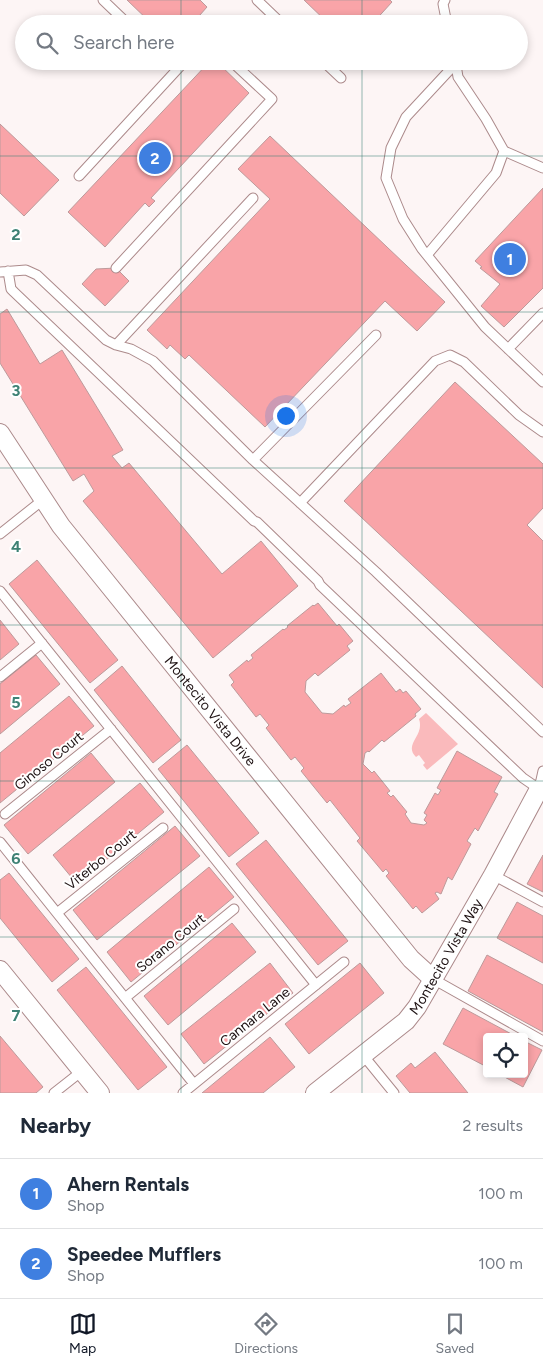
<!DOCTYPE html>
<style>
:root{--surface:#fff;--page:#f6f6f7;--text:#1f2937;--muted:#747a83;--line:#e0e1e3;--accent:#111827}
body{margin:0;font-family:Figtree,sans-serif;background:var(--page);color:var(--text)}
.controls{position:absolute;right:15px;bottom:15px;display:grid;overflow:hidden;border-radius:5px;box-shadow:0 2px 8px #0003}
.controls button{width:45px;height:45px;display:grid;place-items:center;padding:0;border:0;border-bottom:1px solid var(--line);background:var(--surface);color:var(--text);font:25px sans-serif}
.you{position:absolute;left:285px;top:415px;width:18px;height:18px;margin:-12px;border:4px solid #fff;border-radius:50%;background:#1a73e8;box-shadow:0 0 0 8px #1a73e833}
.badge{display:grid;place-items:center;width:32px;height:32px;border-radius:50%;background:var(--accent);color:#fff;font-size:16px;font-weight:700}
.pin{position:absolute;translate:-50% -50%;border:2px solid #fff;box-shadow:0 1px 5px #0006}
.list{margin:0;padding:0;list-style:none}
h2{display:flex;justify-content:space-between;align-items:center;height:65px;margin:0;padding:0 20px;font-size:21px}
h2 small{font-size:16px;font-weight:400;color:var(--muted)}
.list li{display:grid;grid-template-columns:32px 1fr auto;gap:15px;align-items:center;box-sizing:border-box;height:70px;padding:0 20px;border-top:1px solid var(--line)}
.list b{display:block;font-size:19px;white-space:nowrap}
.list p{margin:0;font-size:16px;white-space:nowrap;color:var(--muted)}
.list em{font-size:16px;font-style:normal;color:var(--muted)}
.icon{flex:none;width:28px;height:28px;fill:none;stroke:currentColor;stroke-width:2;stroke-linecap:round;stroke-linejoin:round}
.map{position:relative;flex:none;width:543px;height:1093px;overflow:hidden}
.search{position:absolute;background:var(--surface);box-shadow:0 2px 8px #0003;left:15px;right:15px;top:15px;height:55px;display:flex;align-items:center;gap:12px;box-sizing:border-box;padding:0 18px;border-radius:28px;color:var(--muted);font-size:19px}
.sheet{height:205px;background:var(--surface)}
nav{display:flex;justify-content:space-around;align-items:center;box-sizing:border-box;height:70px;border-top:1px solid var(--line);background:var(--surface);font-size:14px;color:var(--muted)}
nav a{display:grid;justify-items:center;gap:2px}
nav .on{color:var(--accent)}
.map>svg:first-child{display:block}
.green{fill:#fababc}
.building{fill:#f9a4a8;stroke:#bd9a9b}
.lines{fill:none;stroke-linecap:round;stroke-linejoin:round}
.lane-casing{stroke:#ac8a8b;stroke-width:11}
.street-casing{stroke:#ac8a8b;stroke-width:20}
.lane{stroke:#fff;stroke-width:9}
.street{stroke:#fff;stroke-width:18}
.grid{fill:none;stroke:#3e8275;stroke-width:1;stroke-opacity:0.55}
.labels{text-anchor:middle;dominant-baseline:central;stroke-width:4;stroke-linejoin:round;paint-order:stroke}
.street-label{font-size:14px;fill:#1d1112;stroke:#fff}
.grid-label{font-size:16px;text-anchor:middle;font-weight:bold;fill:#3e8275;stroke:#fff;stroke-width:4;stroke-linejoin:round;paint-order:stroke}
</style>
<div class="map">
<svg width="543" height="1093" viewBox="0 0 543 1093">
<rect width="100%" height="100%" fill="#fdf5f5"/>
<!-- green -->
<path class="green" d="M 426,713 L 458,744 L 427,770 L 423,765 L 425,763 L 419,755 L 416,757 C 403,744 425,736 419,719 Z"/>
<!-- building -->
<path class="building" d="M 127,0 L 200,0 L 207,7 L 192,24 L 152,24 Z
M 304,0 L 390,0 L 392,2 L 372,24 L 329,24 Z
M 210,61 L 216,61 L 249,93 L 151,198 L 155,201 L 149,207 L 145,203 L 105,247 L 68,212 Z
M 0,124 L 59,180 L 24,216 L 0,193 Z
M 270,136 L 445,302 L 417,331 L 385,301 L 265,427 L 189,355 L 185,359 L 170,345 L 167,349 L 147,330 L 270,199 L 238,169 Z
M 543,188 L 543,288 L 504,327 L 481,306 L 500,284 L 480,268 L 482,267 L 475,261 Z
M 116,268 L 129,281 L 105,306 L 82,284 L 96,269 Z
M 7,309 L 40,364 L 62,350 L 123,450 L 112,456 L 122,468 L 129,463 L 222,574 L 261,541 L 298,586 L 213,658 L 83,501 L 94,491 L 84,474 L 73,481 L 0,363 L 0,314 Z
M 455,382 L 543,464 L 543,508 L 527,525 L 543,541 L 543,688 L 344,501 Z
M 37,560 L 118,660 L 90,683 L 9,584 Z
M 318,603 L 337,626 L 339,624 L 353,641 L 347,646 L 350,650 L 318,676 L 315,673 L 306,681 L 305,692 L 322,713 L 333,714 L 344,705 L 345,707 L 351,703 L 348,699 L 381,673 L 396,692 L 400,689 L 403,693 L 406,691 L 421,709 L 415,714 L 416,716 L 384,742 L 382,740 L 369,752 L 368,751 L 365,753 L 363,764 L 372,773 L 374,771 L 390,791 L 387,793 L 391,797 L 393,795 L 407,812 L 405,814 L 411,823 L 424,825 L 427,823 L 424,820 L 427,815 L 424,813 L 435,793 L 438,795 L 441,790 L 437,788 L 457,751 L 502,777 L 494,792 L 498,794 L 478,831 L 475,828 L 467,841 L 471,844 L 452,880 L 448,877 L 441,894 L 437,892 L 435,893 L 439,899 L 422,913 L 416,906 L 413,909 L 386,876 L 389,873 L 386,869 L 383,872 L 357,841 L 360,838 L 330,800 L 327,803 L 301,771 L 304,768 L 295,757 L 291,760 L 266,728 L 269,725 L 260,714 L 256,717 L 231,685 L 234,682 L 229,675 L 247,660 L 248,662 L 253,658 L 251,655 L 283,629 L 284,630 L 288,627 L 287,626 L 313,605 L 314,606 Z
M 0,620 L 19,644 L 0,660 Z
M 36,655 L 60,684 L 0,734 L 0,684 Z
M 122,666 L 181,740 L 153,763 L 94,690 Z
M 69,696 L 94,726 L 0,803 L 0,753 Z
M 187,745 L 259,833 L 229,857 L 158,769 Z
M 91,753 L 115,782 L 28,854 L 4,825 Z
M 140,783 L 164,812 L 77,884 L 53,855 Z
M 175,826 L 200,856 L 97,940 L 73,910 Z
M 266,840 L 348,941 L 318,965 L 236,864 Z
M 543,855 L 543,892 L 527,884 Z
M 209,867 L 234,897 L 131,982 L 107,952 Z
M 9,873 L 79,959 L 52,982 L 0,918 L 0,880 Z
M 517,902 L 543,916 L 543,963 L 497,938 Z
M 232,923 L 256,952 L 168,1025 L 144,996 Z
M 487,955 L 543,985 L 543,1032 L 468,991 Z
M 270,963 L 293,993 L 204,1064 L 181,1034 Z
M 360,963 L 384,993 L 309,1054 L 285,1024 Z
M 86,967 L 167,1067 L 138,1090 L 57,990 Z
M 463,1008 L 517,1037 L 487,1037 L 487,1067 L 443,1044 Z
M 0,1036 L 43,1087 L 36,1093 L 0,1093 Z
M 270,1037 L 295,1067 L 263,1093 L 202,1093 Z
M 524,1041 L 542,1050 L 523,1087 L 499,1074 L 524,1074 Z
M 435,1052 L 468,1093 L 410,1093 L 396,1076 L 411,1063 L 415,1068 Z"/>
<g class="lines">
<!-- lane casing -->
<g class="lane-casing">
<path id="lane" d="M 103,0 L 128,24
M 257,0 L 282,24
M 445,0 L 443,4 L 447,24
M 169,61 L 177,69
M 323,61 L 341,78
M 458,61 L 406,117 L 391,148 L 386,178 L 403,219 L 422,249 L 485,327 L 543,382
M 504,151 L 543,168
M 79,176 L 185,61
M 427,255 L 496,173 L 504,151 L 486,119 L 458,77 L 456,65
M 116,268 L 272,99 L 231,61
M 8,271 L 11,289 L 14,292 L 254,521 L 257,522 L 318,581 L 320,585 L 523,778 L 539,789 L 543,771
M 0,272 L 26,270 L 37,275 L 106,340 L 116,345 L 131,349 L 153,361 L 253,460 L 376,572 L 543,732
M 116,345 L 253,198
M 508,349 L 543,313
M 253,460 L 376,335
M 300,503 L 435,361 L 450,355 L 464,362 L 519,415 L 543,432
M 0,534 L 44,499
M 0,591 L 316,985
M 0,677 L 42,643
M 5,814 L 111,729
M 0,842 L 194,1084
M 493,875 L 543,902
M 57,913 L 163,828
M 433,979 L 543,1041
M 125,998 L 234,909
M 363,1055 L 394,1093
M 54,1093 L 82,1071
M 183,1093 L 344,962"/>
</g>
<!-- street casing -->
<g class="street-casing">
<g id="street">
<path id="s1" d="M 0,433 L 61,526 L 411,959 L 433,979"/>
<path d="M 0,970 L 100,1093"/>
<path id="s2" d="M 315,1093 L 406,1021 L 417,1007 L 493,875 L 539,789"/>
</g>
</g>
<!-- lane -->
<use href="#lane" class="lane"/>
<!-- street -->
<use href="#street" class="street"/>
</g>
<!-- grid -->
<path class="grid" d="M 181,0 L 181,24M 362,0 L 362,24M 181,61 L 181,1093M 362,61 L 362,1093M 0,156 L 543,156M 0,312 L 543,312M 0,468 L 543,468M 0,625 L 543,625M 0,781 L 543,781M 0,937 L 543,937"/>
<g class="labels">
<!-- street labels -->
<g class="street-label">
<text stroke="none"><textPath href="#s1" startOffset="349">Montecito Vista Drive</textPath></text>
<text transform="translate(49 761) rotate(-39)">Ginoso Court</text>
<text transform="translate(101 860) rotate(-39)">Viterbo Court</text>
<text transform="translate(171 943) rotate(-39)">Sorano Court</text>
<text stroke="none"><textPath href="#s2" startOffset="192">Montecito Vista Way</textPath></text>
<text transform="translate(255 1017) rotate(-39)">Cannara Lane</text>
</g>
</g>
<g class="grid-label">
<text x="16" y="240">2</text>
<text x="16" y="396">3</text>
<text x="16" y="552">4</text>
<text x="16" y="708">5</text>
<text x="16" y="864">6</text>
<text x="16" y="1021">7</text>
</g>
</svg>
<div class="controls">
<button><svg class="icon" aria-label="locate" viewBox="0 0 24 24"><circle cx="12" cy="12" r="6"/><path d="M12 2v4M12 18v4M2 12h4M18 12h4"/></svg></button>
</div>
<div class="you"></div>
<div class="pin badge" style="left:510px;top:259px;background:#3f7fe0">1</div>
<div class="pin badge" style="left:155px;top:158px;background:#3f7fe0">2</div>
<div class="search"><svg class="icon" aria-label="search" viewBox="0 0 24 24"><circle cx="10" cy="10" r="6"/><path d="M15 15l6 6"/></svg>Search here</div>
</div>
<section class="sheet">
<h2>Nearby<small>2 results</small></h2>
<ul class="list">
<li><span class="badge" style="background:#3f7fe0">1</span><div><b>Ahern Rentals</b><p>Shop</p></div><em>100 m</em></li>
<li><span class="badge" style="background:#3f7fe0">2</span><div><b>Speedee Mufflers</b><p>Shop</p></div><em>100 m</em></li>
</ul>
</section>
<nav>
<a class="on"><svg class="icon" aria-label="map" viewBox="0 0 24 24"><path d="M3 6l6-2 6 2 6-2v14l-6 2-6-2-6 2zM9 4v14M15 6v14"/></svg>Map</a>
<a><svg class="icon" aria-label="directions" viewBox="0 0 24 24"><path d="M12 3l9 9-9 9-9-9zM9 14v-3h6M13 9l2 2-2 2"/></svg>Directions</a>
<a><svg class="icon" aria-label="saved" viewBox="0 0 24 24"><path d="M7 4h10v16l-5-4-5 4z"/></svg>Saved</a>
</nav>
